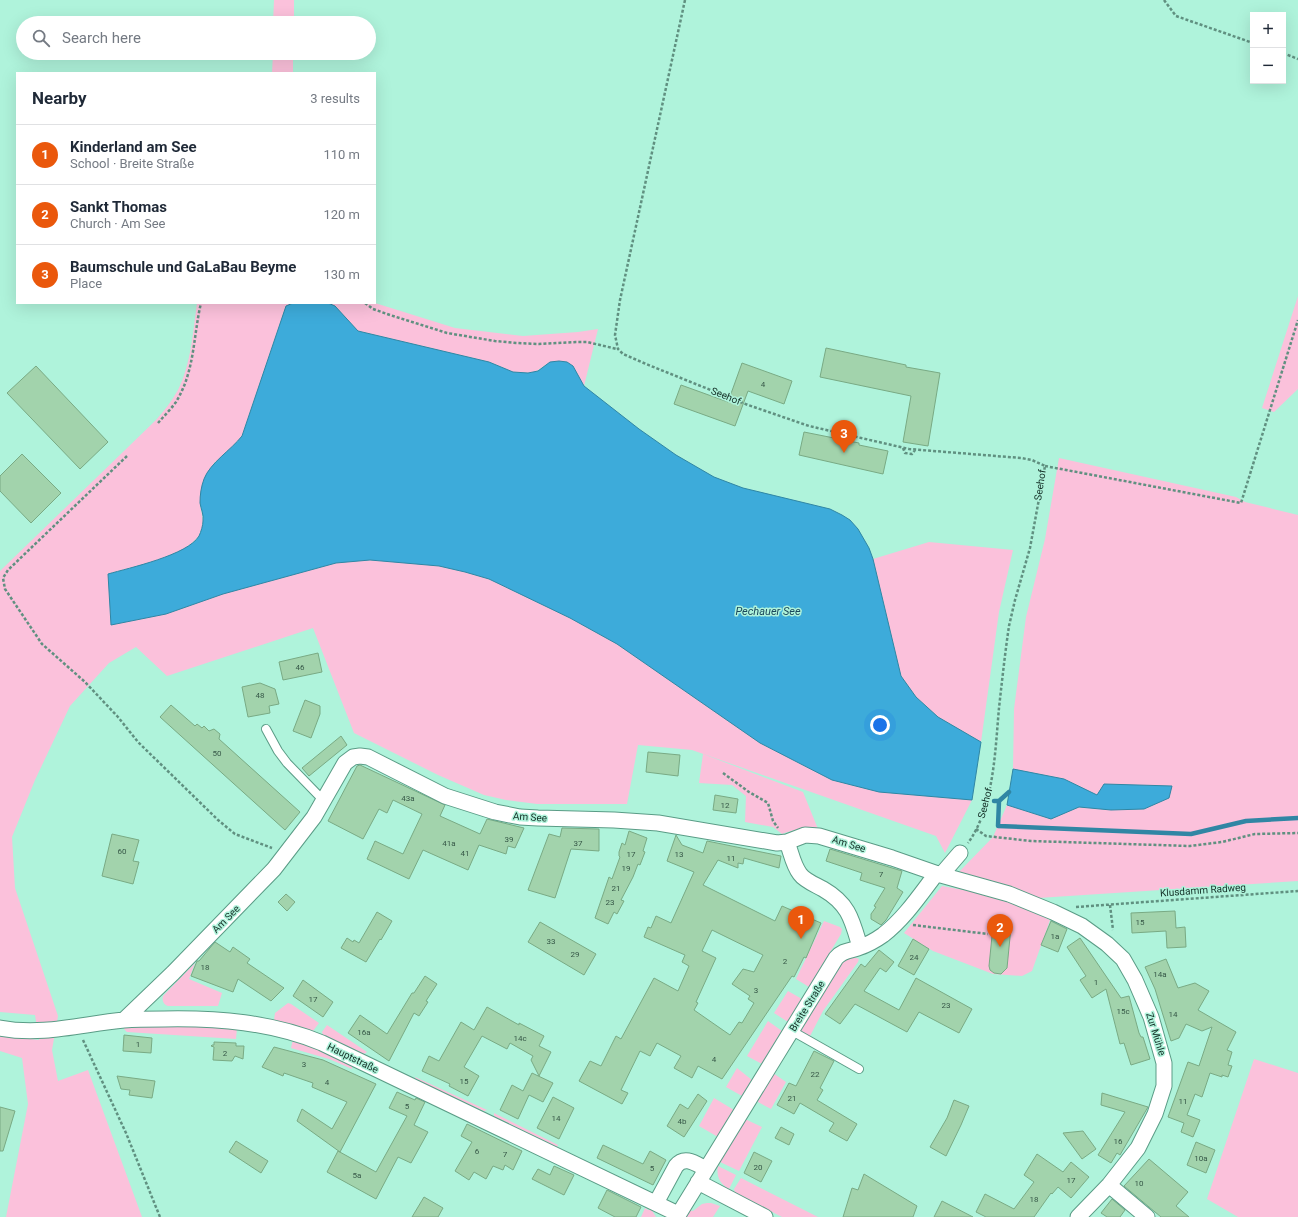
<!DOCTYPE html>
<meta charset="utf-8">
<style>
:root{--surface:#fff;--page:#f2f2f3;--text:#1f2937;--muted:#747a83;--line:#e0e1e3;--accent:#ea580c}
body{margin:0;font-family:Roboto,sans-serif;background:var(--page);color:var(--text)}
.controls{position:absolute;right:12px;top:12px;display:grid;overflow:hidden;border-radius:0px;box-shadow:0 4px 16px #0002}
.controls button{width:36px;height:36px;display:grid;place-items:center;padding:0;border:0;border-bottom:1px solid var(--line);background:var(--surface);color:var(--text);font:20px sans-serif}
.you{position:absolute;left:880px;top:725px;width:14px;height:14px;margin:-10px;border:3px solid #fff;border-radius:50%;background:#1a73e8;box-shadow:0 0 0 6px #1a73e833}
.badge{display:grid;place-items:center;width:26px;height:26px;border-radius:50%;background:var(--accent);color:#fff;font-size:13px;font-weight:700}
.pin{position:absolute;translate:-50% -33px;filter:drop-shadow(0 1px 2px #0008)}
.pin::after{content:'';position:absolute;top:21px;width:14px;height:12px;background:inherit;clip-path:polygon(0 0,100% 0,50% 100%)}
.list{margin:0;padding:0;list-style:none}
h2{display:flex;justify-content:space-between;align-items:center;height:52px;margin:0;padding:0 16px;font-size:17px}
h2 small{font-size:13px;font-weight:400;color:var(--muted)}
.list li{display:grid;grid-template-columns:26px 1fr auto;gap:12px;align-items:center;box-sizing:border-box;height:60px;padding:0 16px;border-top:1px solid var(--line)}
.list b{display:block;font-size:15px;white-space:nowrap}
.list p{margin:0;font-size:13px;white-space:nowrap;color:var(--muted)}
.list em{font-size:13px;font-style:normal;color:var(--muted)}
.icon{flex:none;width:22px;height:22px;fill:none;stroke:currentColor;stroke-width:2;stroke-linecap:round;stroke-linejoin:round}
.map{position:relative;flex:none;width:1298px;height:1217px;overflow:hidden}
.search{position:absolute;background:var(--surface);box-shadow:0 4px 16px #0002;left:16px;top:16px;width:360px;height:44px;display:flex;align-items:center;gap:10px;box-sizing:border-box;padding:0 14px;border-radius:22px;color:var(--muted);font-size:15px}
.panel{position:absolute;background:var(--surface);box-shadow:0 4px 16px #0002;left:16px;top:72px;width:360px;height:232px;border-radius:0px}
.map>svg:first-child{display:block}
.green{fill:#fbc1db}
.water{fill:#3dabda;stroke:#3086a4}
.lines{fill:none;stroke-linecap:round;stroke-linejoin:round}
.stream{stroke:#3086a4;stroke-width:4.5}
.building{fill:#a2d3ac;stroke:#79aa84;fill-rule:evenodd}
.lane-casing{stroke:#5a9c86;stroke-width:10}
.street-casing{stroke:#5a9c86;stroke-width:17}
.path{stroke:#609080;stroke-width:2.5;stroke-dasharray:3 2;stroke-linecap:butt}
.lane{stroke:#fff;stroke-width:8}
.street{stroke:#fff;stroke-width:15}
.labels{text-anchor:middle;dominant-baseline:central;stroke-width:3;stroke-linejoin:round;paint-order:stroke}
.number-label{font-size:8px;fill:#375848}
.street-label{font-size:10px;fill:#132f26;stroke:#aff3db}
.water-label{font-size:11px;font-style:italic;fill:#1a475c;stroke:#aff3db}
</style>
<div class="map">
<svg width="1298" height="1217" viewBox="0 0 1298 1217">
<rect width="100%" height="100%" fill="#aff3db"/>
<!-- green -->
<path class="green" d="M 274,0 L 294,0 L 294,23 L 273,23 Z
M 273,53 L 293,53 L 293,73 L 272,73 Z
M 1298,296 L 1298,389 L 1274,412 L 1262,408 Z
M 197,303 L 293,303 L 286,306 L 242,436 L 229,451 L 214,463 L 200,503 L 203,521 L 202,528 L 199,536 L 192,543 L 184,549 L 159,560 L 108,574 L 166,614 L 222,594 L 336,563 L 370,560 L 406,563 L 439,566 L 465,572 L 489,579 L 570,618 L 617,644 L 760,743 L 832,780 L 879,792 L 972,800 L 945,853 L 936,836 L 692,750 L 638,745 L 627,804 L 537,804 L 506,800 L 484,795 L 438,775 L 354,733 L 313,628 L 167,676 L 136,647 L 109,663 L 70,706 L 35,780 L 12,837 L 15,888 L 58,1016 L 52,1050 L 58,1081 L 88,1070 L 142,1217 L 6,1217 L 28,1104 L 22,1058 L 0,1051 L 0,1035 L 39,1040 L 35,1015 L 0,1012 L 0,571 L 156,420 C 164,411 172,401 178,390 C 191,364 193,332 197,303 Z
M 328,303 L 375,303 L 455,328 L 523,336 L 578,332 L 598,329 L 584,386 L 573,366 L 563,361 L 547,364 L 535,372 L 528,373 L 513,372 L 489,362 L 358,331 L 335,306 Z
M 1059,458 L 1236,497 L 1245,502 L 1298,515 L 1298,881 L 1038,898 L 957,874 L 993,837 L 1007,805 L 1051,819 L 1079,807 L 1111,810 L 1144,809 L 1172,786 L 1137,786 L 1097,795 L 1064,779 L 1013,769 L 1014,709 L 1026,617 L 1045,539 Z
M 929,542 L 1013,550 L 999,612 L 981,742 L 938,717 L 916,697 L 901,676 L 873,559 Z
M 703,754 L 803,792 L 818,829 C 806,828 793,829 782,834 L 773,827 L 745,822 L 746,796 L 732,785 L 699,783 Z
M 942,886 C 979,893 1018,898 1050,920 L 1032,971 L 1022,976 L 993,974 L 933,951 L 904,933 Z
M 824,921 L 840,927 L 842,929 L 841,934 L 809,987 L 796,979 Z
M 851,956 L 859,959 L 858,962 L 823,1011 L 809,1038 L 798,1031 L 840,961 Z
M 195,963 L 189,979 L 222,993 L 218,1006 L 168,1006 C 163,1004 162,1000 163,996 Z
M 788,991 L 802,999 L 788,1022 L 774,1013 Z
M 288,1003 L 291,1004 L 319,1023 L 313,1031 L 274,1020 L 275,1013 Z
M 768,1021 L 782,1031 L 762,1064 L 747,1056 Z
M 124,1025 L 173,1025 L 237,1028 L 236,1039 L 127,1032 L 124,1029 Z
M 327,1025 L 367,1052 L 364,1054 L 323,1035 L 322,1032 Z
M 293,1039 L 352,1064 L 352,1069 L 329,1059 L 291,1048 Z
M 1254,1059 L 1298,1073 L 1298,1217 L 1238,1217 L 1207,1199 Z
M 737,1068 L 752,1080 L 742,1096 L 726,1087 Z
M 773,1073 L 786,1082 L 771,1109 L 758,1102 L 757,1101 L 772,1074 Z
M 415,1077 L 487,1110 L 484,1111 L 416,1080 Z
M 714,1098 L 734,1110 L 718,1137 L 699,1126 Z
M 494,1113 L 558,1145 L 557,1147 L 494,1116 Z
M 745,1120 L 747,1120 L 762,1127 L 739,1171 L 720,1162 L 720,1160 Z
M 718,1166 L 736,1175 L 729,1189 C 720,1184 716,1176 718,1166 Z
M 741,1178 L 818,1217 L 782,1217 L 735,1193 L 734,1189 Z
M 707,1203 L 711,1203 L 720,1206 L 713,1217 L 684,1217 L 689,1210 L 693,1211 L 702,1204 Z
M 645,1208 L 648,1210 L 651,1209 L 656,1217 L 641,1217 Z"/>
<!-- water -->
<path class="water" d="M 293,303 L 328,303 L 335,306 L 358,331 L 489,362 L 513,372 L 528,373 L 538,371 L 550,362 L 559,361 L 567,362 L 573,366 L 584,386 L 639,429 L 676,455 L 714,477 L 743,488 L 830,509 L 842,515 L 850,520 L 858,529 L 869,548 L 873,559 L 901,676 L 916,697 L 938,717 L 981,742 L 972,800 L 879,792 L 832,780 L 760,743 L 617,644 L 570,618 L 489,579 L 465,572 L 439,566 L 370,560 L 336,563 L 223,594 L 166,614 L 111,625 L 108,574 C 129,568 188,555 199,536 C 201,532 203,525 203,521 C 204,515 201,509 200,503 C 200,495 201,487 204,479 C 210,463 231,450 242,436 L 286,306 Z
M 1013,769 L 1064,779 L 1097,795 L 1104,784 L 1172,786 L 1169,798 L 1144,809 L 1111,810 L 1079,807 L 1051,819 L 1007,805 Z"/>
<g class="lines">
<!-- stream -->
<path class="stream" d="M 994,801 L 999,801 L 998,826 L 1191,834 L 1246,821 L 1298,818
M 999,801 L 1009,792"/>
</g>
<!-- building -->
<path class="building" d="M 826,348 L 906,365 L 906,367 L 940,373 L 928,446 L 903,442 L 911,396 L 820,377 Z
M 742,363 L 792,381 L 784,404 L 748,391 L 735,426 L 674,404 L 681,385 L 728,402 Z
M 36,366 L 108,442 L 80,469 L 7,393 Z
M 804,432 L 859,443 L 859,445 L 888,451 L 883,474 L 799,455 Z
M 22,454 L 61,493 L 31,523 L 0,491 L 0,476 Z
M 318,653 L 322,672 L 283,680 L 279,662 Z
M 260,683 L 275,689 L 279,704 L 269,706 L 270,713 L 248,717 L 242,687 Z
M 305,700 L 320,706 L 320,714 L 311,738 L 293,731 Z
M 171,705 L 195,726 L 197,724 L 202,728 L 204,726 L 209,731 L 214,729 L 220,734 L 219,739 L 300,812 L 285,830 L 160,717 Z
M 341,736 L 347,745 L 309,776 L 302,768 Z
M 648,752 L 680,755 L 678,776 L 646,772 Z
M 360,765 L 445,805 L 440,816 L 480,834 L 487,819 L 524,828 L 515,848 L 508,846 L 506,854 L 479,845 L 468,870 L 423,850 L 409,879 L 367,859 L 375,841 L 403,854 L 422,814 L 393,800 L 387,813 L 379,809 L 363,839 L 328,821 L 357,766 Z
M 715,795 L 738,799 L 736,813 L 713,810 Z
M 562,828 L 599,829 L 599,851 L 571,849 L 555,898 L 528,890 L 549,834 L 560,837 Z
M 629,831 L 647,838 L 643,851 L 645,852 L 640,865 L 638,864 L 633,877 L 621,900 L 624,901 L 617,914 L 614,912 L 608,924 L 595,918 L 609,877 L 612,879 L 620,857 L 619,856 L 619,852 L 622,843 L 625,845 Z
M 112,834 L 139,840 L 133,861 L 139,862 L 133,884 L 102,876 Z
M 676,835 L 682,845 L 703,853 L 707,841 L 781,856 L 779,868 L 744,858 L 743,864 L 738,863 L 738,868 L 718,860 L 703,885 L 775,921 L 782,906 L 821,923 L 806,958 L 804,957 L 794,977 L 792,976 L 722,1079 L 698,1066 L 692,1078 L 674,1068 L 681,1056 L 657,1043 L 650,1056 L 640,1051 L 621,1090 L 628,1093 L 622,1104 L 579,1081 L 590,1061 L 601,1066 L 616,1036 L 621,1039 L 654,978 L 678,991 L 689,966 L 682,962 L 685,955 L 644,937 L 648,927 L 651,928 L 656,916 L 671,923 L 694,872 L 667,861 ZM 712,930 L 763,955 L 754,972 L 743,969 L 732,984 L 750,996 L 748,999 L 754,1003 L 742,1023 L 739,1022 L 730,1035 L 694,1010 L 698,1003 L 696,1002 L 716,958 L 702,951 Z
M 830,849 L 902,871 L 897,888 L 903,892 L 886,920 L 881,925 L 871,919 L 871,914 L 876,907 L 874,906 L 885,888 L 860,880 L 862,873 L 826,861 Z
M 286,894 L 295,902 L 287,911 L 278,902 Z
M 1175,911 L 1176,928 L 1185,927 L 1186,947 L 1167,948 L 1166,931 L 1132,933 L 1131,913 Z
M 377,912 L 392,921 L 381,940 L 380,939 L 366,962 L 341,948 L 347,938 L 353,942 L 354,940 L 359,943 Z
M 1051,921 L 1067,929 L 1058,952 L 1041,945 Z
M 540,922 L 596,954 L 584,975 L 528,942 Z
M 993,926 L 1011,927 L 1007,968 L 1001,974 L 994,973 L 990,970 L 989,966 Z
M 1080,938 L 1121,998 L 1129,996 L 1139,1033 L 1141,1037 L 1143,1037 L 1150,1059 L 1131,1065 L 1124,1043 L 1120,1044 L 1106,989 L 1092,998 L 1080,980 L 1086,976 L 1067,947 Z
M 913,939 L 929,949 L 914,975 L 898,966 Z
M 215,942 L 230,952 L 233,947 L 250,959 L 247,963 L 284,988 L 271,1001 L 238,979 L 233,992 L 191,976 L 197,961 L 199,961 Z
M 879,950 L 894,962 L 886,972 L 880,968 L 864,991 L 899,1010 L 916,978 L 972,1009 L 959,1033 L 919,1012 L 907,1032 L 855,1004 L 840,1024 L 825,1014 L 861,964 L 865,967 Z
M 1166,959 L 1178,988 L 1195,983 L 1209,991 L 1198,1010 L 1236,1032 L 1227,1050 L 1232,1052 L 1228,1065 L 1232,1066 L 1228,1077 L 1222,1075 L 1222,1077 L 1210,1073 L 1202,1097 L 1195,1094 L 1187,1115 L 1200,1120 L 1193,1137 L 1181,1132 L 1184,1123 L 1168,1117 L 1188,1062 L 1199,1066 L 1212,1027 L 1202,1031 L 1186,1024 L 1179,1038 L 1171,1041 L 1155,989 L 1145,967 Z
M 425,976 L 437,984 L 426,1001 L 428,1002 L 419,1016 L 414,1013 L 389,1061 L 348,1033 L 360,1015 L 387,1034 L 412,993 L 414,993 Z
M 303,980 L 333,1002 L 323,1017 L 293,996 Z
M 487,1007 L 519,1025 L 519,1023 L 544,1036 L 539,1046 L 551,1052 L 539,1076 L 531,1060 L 533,1056 L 510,1043 L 507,1049 L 482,1036 L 464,1067 L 479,1076 L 468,1096 L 449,1086 L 450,1084 L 422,1071 L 429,1056 L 439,1061 L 461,1022 L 474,1030 Z
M 124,1035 L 152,1038 L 151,1053 L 123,1051 Z
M 214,1042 L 236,1043 L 236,1046 L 244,1046 L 243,1059 L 235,1056 L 232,1061 L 213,1060 L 214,1047 L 211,1046 L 212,1045 L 214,1045 Z
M 274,1047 L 323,1060 L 376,1084 L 340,1152 L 297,1121 L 302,1109 L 332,1129 L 347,1102 L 312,1087 L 313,1083 L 284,1073 L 283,1076 L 262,1067 Z
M 814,1051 L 834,1061 L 820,1088 L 823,1090 L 817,1100 L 857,1124 L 847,1141 L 829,1131 L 834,1123 L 800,1103 L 794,1114 L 777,1105 L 789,1083 L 796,1086 Z
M 532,1073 L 553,1083 L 543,1102 L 529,1095 L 518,1119 L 500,1110 L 512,1085 L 523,1091 Z
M 117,1076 L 155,1081 L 152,1098 L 129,1095 L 130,1090 L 121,1089 Z
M 397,1092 L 415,1100 L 416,1098 L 425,1102 L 414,1125 L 428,1132 L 411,1163 L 398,1157 L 376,1199 L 327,1172 L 338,1151 L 376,1172 L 407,1116 L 389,1108 Z
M 1102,1093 L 1148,1107 L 1120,1155 L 1117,1153 L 1111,1163 L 1098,1155 L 1125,1112 L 1101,1105 Z
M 698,1094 L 707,1101 L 684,1137 L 667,1126 L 680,1104 L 688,1109 Z
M 553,1097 L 574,1108 L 559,1139 L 537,1128 Z
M 954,1100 L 969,1106 L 961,1125 L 946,1156 L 930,1147 L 947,1118 Z
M 0,1107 L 15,1111 L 3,1151 L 0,1151 Z
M 467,1124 L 522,1151 L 513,1170 L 505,1165 L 503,1170 L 493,1166 L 486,1179 L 474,1172 L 469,1180 L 455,1171 L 472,1142 L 461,1136 Z
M 781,1127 L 794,1134 L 789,1145 L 775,1138 Z
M 1083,1131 L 1096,1149 L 1082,1159 L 1063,1133 Z
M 236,1141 L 268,1161 L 261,1173 L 229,1152 Z
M 1196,1142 L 1215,1150 L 1206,1173 L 1187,1165 Z
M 603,1145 L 643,1164 L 650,1151 L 666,1160 L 653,1185 L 597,1158 Z
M 754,1152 L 772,1161 L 761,1182 L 744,1173 Z
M 1037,1154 L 1063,1172 L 1071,1162 L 1089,1177 L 1071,1198 L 1058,1187 L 1052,1194 L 1051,1193 L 1034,1217 L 986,1217 L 976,1212 L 985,1194 L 1014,1209 L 1034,1182 L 1024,1175 Z
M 1149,1159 L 1188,1192 L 1176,1206 L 1189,1217 L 1161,1217 L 1124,1186 Z
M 554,1166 L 574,1175 L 564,1195 L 532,1179 L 538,1169 L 550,1175 Z
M 864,1174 L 917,1206 L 913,1217 L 843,1217 L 852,1188 L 858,1190 Z
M 607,1190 L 641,1207 L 636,1217 L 615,1217 L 598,1208 Z
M 424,1197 L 443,1208 L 438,1217 L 412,1217 Z
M 1112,1199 L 1125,1210 L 1120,1217 L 1107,1217 L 1101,1213 Z
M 942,1201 L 973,1217 L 934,1217 Z"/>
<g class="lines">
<!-- lane casing -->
<g class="lane-casing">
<path id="lane" d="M 266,729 L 278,751 L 287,763 L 324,801
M 792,1031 L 859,1069"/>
</g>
<!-- street casing -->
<g class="street-casing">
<path id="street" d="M 787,842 C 791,852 793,865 800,874 C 805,881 816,885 823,889 C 849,904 852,920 860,947
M 941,875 L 960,853
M 124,1020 L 173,973 L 274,869 L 314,817 L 345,763 L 353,757 L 360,756 L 368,757 L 445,796 L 495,812 L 520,817 L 538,818 L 614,820 L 658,823 L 777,843 L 787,842 L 805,835 L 819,836 L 892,858 L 941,875 L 1009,894 L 1053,912 L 1082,926 L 1107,944 L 1123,959 L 1135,980 L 1151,1017 L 1164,1063 L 1164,1086 L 1155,1114 L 1138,1148 L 1109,1185 L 1078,1217
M 0,1028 C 42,1036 82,1024 124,1020 C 137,1019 150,1019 164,1019 C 218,1018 271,1022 322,1043 L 678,1214
M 698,1182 L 765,1217
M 1109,1185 L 1147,1217
M 656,1203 L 676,1166 C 685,1155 696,1164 706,1169
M 677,1217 L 836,958 C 843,950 850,951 858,948 C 867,945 876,940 883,935 C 904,919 920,895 936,874"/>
</g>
<!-- path -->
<path class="path" d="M 685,0 L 620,300 L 615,335 L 618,349 L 623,354 L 646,364 L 748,405 L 809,426 L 909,449 L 1021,458 L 1032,460 L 1045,466 L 1030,548 L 1015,600 L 1009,626 C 1005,653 1002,681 999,708 C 995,752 994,807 968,843
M 1164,0 L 1176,16 L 1253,43
M 1283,53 L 1298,59
M 365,303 L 373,309 L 390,315 L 447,333 L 495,341 L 516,343 L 539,344 L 576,342 L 587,342 L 617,349
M 158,423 C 164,416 171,409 176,402 C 195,371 193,337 201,303
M 903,448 L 905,453 L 912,454 L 915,450
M 127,456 L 8,570 L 3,578 L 5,589 L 42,644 L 85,682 L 118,717 L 138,742 L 218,820 L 235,834 L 272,848
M 1045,466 L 1241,503 L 1298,320
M 723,773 L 749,792 L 768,803 L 773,821 L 778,828
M 976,829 L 986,836 L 1031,841 L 1190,846 L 1222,842 L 1255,834 L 1298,833
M 1110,905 L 1113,930
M 1076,907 L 1298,891
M 913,925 L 988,934
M 83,1040 L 126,1133 L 160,1217"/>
<!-- lane -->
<use href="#lane" class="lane"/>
<!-- street -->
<use href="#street" class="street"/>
</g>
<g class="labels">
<!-- number labels -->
<g class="number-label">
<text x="763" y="384">4</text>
<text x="300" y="667">46</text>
<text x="260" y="695">48</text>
<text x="217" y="753">50</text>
<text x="408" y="798">43a</text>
<text x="725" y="805">12</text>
<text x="509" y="839">39</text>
<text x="449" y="843">41a</text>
<text x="578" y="843">37</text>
<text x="122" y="851">60</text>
<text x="465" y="853">41</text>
<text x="631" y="854">17</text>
<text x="679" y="854">13</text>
<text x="731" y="858">11</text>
<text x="626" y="868">19</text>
<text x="881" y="874">7</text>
<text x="616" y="888">21</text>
<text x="610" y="902">23</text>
<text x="1140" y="922">15</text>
<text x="1055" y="936">1a</text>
<text x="551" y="941">33</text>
<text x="575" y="954">29</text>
<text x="914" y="957">24</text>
<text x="785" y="961">2</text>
<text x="205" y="967">18</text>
<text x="1160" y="974">14a</text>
<text x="1096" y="982">1</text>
<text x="756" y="990">3</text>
<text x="313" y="999">17</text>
<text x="946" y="1005">23</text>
<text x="1123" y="1011">15c</text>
<text x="1173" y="1014">14</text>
<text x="364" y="1032">16a</text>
<text x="520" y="1038">14c</text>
<text x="138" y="1044">1</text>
<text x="225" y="1053">2</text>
<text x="714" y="1059">4</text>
<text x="304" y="1064">3</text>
<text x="815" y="1074">22</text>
<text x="464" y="1081">15</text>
<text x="327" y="1082">4</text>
<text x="792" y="1098">21</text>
<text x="1183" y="1101">11</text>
<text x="407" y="1106">5</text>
<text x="556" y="1118">14</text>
<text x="682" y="1121">4b</text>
<text x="1118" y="1141">16</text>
<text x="477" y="1151">6</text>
<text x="505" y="1154">7</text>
<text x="1201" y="1158">10a</text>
<text x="758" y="1167">20</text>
<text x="652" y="1168">5</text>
<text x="357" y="1175">5a</text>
<text x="1071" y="1180">17</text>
<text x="1139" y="1183">10</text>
<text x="1034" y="1199">18</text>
</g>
<!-- street labels -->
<g class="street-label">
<text transform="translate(726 396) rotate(22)">Seehof</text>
<text transform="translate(1040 485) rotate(-81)">Seehof</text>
<text transform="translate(985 803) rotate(-75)">Seehof</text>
<text transform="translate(530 817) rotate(4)">Am See</text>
<text transform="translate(849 844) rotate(17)">Am See</text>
<text transform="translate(1203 890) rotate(-4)">Klusdamm Radweg</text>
<text transform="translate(226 919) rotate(-45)">Am See</text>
<text transform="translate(807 1006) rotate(-58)">Breite Straße</text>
<text transform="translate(1156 1034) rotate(73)">Zur Mühle</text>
<text transform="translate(353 1058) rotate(26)">Hauptstraße</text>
</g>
<!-- water labels -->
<g class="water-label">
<text x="768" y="611">Pechauer See</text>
</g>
</g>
</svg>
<div class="controls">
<button>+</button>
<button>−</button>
</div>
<div class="you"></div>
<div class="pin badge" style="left:801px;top:939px">1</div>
<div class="pin badge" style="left:1000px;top:947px">2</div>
<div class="pin badge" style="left:844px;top:453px">3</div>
<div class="search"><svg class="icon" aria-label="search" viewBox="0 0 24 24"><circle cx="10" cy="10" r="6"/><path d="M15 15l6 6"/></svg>Search here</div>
<section class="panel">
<h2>Nearby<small>3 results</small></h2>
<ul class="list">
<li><span class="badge">1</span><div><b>Kinderland am See</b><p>School · Breite Straße</p></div><em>110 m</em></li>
<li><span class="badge">2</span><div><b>Sankt Thomas</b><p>Church · Am See</p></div><em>120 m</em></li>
<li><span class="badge">3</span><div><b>Baumschule und GaLaBau Beyme</b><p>Place</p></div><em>130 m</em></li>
</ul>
</section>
</div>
